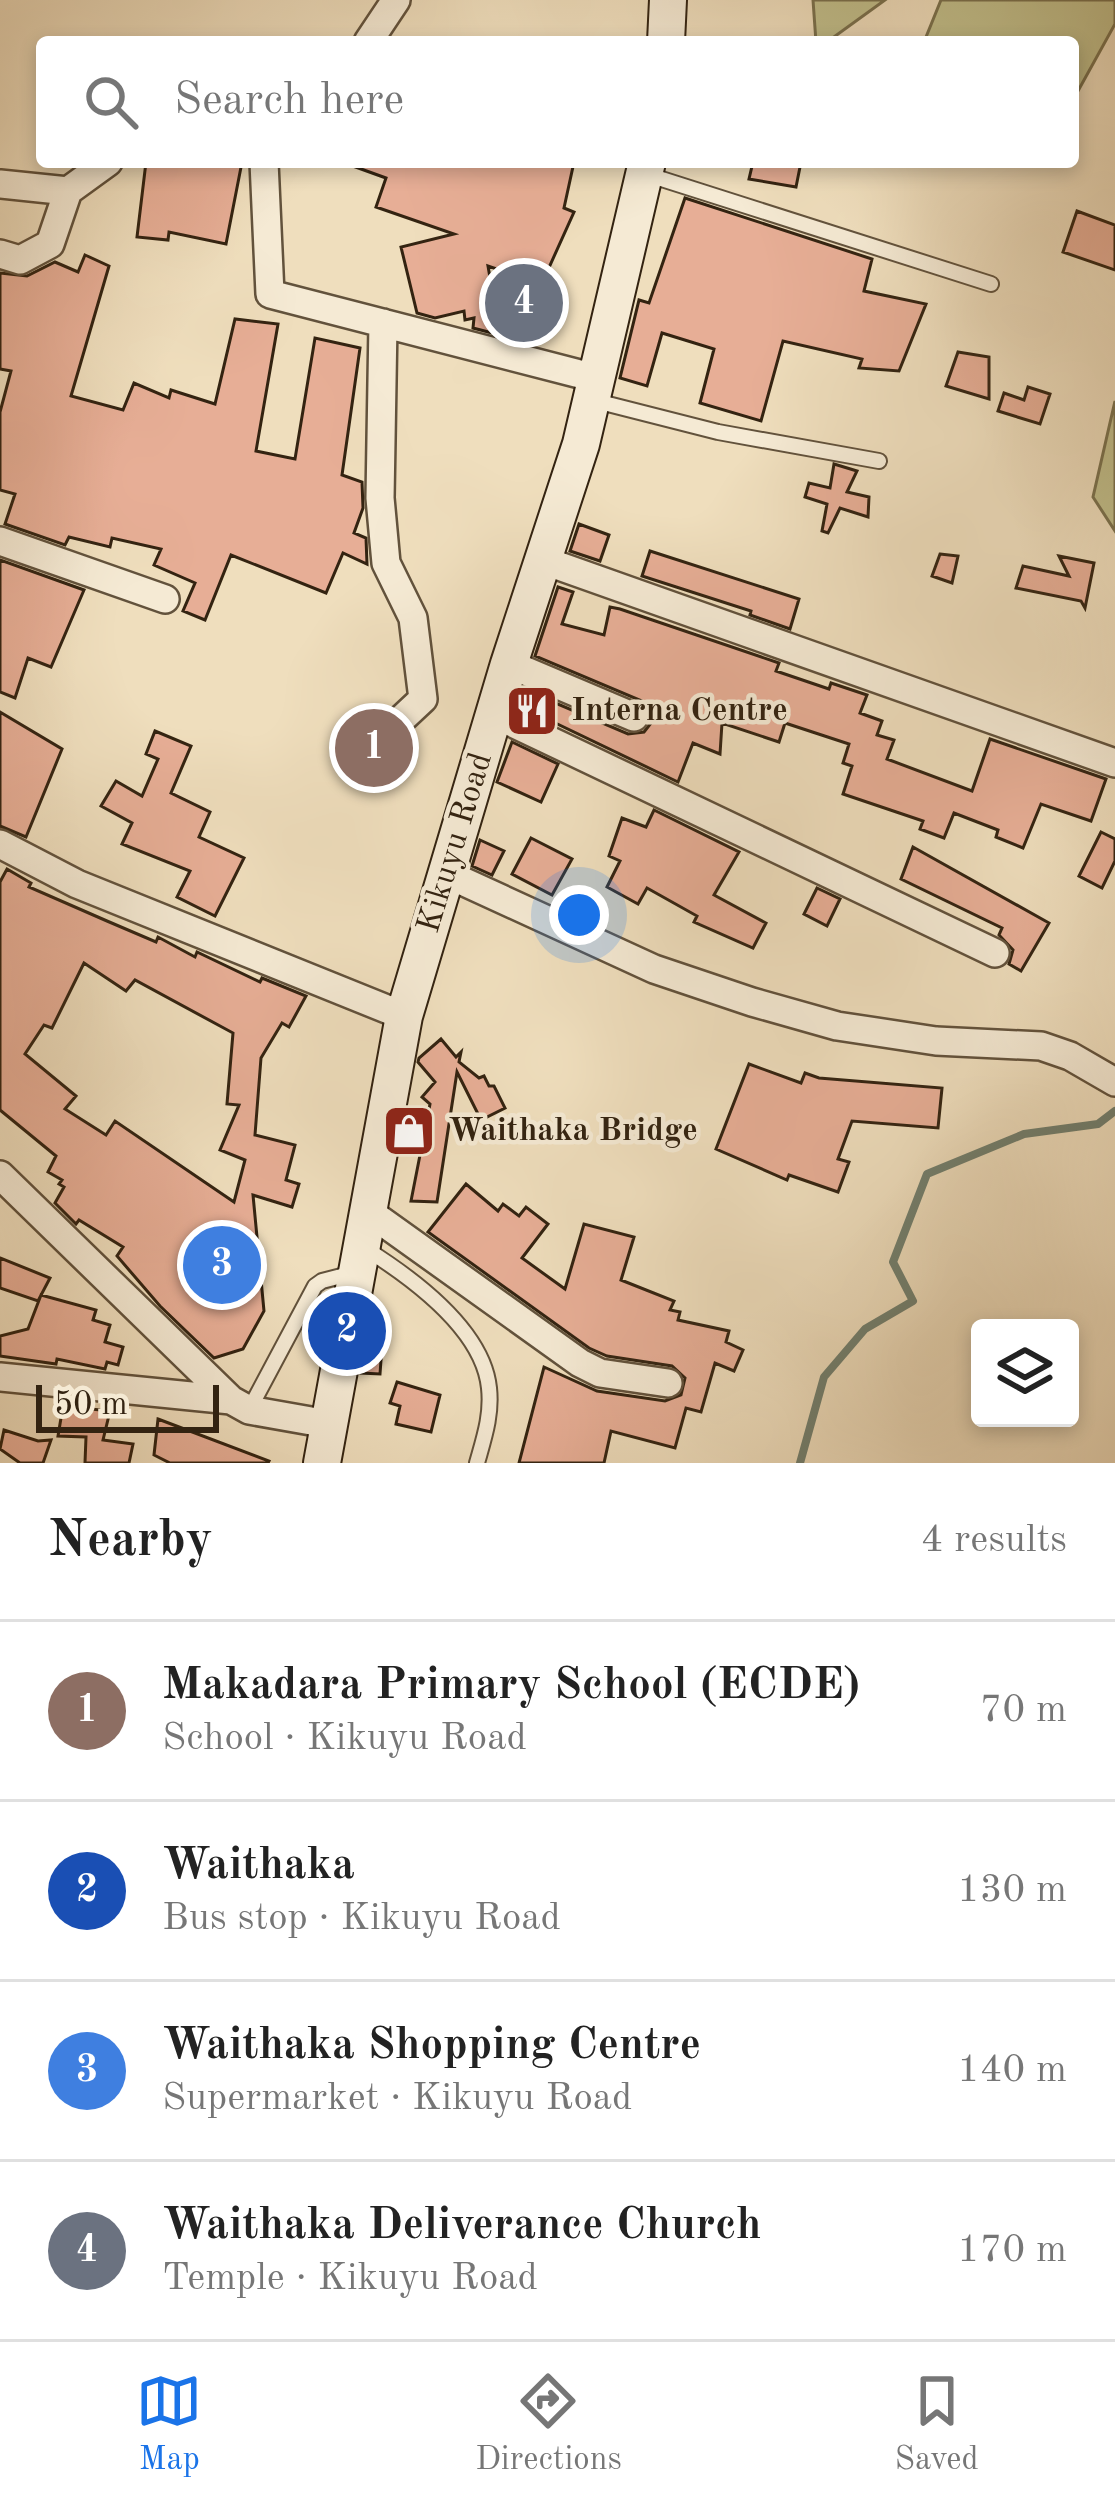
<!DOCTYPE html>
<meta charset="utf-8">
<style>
:root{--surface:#fff;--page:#f6f6f6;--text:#222;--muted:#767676;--line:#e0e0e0;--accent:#1a73e8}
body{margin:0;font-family:"Old Standard TT",serif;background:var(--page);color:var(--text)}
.controls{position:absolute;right:36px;bottom:36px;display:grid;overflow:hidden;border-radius:12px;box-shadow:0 6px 18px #0003}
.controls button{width:108px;height:108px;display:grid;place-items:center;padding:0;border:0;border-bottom:3px solid var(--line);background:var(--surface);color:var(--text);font:60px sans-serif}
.scale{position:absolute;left:36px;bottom:30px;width:183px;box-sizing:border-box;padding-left:12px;border:6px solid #332311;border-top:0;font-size:33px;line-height:42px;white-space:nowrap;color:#332311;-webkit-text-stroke:9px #f5ead4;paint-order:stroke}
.you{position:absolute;left:579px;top:915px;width:42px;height:42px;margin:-30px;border:9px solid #fff;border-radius:50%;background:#1a73e8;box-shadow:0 0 0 18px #1a73e833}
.badge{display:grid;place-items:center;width:78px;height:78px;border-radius:50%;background:var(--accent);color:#fff;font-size:39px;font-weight:700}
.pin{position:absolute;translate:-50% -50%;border:6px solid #fff;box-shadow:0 3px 12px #0006}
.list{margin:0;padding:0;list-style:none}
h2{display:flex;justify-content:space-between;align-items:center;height:156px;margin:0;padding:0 48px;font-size:51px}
h2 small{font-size:39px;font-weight:400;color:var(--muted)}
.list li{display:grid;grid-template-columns:78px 1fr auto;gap:36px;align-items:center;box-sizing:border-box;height:180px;padding:0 48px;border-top:3px solid var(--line)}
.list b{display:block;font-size:45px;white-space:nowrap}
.list p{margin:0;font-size:39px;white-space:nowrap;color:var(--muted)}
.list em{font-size:39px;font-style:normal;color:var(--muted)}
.icon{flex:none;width:66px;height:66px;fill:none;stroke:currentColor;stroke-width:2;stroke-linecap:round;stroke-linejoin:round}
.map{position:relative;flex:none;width:1115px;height:1463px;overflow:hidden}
.search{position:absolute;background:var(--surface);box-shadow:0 6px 18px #0003;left:36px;right:36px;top:36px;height:132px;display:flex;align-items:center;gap:30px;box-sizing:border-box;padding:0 42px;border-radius:12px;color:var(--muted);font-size:45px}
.sheet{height:876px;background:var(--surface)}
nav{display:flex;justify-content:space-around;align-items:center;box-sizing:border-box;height:168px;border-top:3px solid var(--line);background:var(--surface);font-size:33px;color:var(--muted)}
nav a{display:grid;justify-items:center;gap:6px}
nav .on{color:var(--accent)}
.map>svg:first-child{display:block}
.green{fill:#c1bf8c;stroke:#7a714e;stroke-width:3}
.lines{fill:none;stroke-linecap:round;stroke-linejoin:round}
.stream{stroke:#717f6f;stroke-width:8}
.building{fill:#e7ae96;stroke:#332311;stroke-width:3;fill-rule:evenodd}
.service-casing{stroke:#62523c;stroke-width:18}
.minor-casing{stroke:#62523c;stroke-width:32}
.secondary-casing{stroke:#332311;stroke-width:40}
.service{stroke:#f5ead4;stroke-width:14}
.minor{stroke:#f5ead4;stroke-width:27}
.secondary{stroke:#f5ead4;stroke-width:36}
.labels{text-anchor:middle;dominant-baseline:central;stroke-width:9;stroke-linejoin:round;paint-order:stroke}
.poi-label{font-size:33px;font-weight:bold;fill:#332311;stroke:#f5ead4;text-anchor:start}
.street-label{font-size:33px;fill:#332311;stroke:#f5ead4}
</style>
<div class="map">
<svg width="1115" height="1463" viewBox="0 0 1115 1463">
<rect width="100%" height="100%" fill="#efdebd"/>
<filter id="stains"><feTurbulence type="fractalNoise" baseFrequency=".00167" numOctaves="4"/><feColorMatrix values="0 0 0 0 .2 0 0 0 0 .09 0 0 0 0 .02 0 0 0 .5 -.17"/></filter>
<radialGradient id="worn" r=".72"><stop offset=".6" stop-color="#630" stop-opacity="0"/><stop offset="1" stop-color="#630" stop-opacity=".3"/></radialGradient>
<!-- green -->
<path class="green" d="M 813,0 L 885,0 L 827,42 L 816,42 Z
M 941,0 L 1115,0 L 1115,24 L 1073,100 L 1073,42 L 924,42 Z
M 1115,401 L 1115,531 L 1093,497 Z"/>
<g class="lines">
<!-- stream -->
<path class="stream" d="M 800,1463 L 824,1377 L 865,1329 L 913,1301 L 893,1262 L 927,1174 L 1024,1134 L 1098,1124 L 1115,1111"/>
</g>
<!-- building -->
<path class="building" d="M 146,162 L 242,162 L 226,244 L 169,232 L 168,240 L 137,237 Z
M 351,162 L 574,162 L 564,208 L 574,212 L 547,272 L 537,267 L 532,281 L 488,266 L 500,335 L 473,328 L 474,318 L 465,320 L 464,311 L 435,318 L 417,313 L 401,247 L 454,234 L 376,207 L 386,178 L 350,165 Z
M 753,162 L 801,162 L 796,187 L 749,179 Z
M 685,198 L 872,259 L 864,291 L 926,304 L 899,371 L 859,368 L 862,359 L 783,341 L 761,421 L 700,403 L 714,349 L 662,333 L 647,386 L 620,378 L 639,300 L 649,303 Z
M 1077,211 L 1115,225 L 1115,270 L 1063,252 Z
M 85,255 L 109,266 L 71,396 L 123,410 L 134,383 L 169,398 L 171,390 L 215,404 L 235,319 L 278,324 L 256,451 L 295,459 L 315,338 L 360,348 L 342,475 L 362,482 L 363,508 L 354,533 L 366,538 L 367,564 L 343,553 L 326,593 L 231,555 L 205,620 L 183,611 L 195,583 L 154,565 L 161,549 L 112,538 L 110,547 L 69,537 L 65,545 L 5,524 L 15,494 L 0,490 L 0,412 L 11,371 L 0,369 L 0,273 L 27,276 L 55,262 L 78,272 Z
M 958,352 L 989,357 L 989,399 L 946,386 Z
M 1028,387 L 1050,394 L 1040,424 L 998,411 L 1004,393 L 1024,400 Z
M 834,464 L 857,471 L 847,492 L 869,497 L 868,517 L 840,508 L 828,533 L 822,531 L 827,504 L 805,497 L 809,483 L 830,488 Z
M 579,524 L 609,535 L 600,561 L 570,551 Z
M 650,551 L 799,599 L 790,629 L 750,615 L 751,611 L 642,576 Z
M 940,554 L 958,556 L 952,583 L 932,576 Z
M 1059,556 L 1094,563 L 1085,608 L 1081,601 L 1016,588 L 1023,566 L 1069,576 Z
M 0,560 L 84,590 L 51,667 L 28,658 L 15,698 L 0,692 Z
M 558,587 L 573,592 L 562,624 L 604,635 L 610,607 L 620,609 L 779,663 L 776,671 L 829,689 L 831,683 L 867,695 L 860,713 L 882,721 L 877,735 L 894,740 L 887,759 L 972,791 L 990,739 L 1106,779 L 1091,821 L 1041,804 L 1023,848 L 996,837 L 998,830 L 954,813 L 944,838 L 920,829 L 923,821 L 843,794 L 852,766 L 843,763 L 849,744 L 785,723 L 779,742 L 722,723 L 720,754 L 693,743 L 678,782 L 520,706 L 525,690 L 628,734 L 644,732 L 651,723 L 649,707 L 642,701 L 535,656 Z
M 0,712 L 62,749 L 26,837 L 0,826 Z
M 155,731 L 191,746 L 171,793 L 210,812 L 199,837 L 244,858 L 215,916 L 177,897 L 190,871 L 122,844 L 132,823 L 101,806 L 116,781 L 142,796 L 158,759 L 146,754 Z
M 512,742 L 558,764 L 541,802 L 497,782 Z
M 654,810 L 739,852 L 714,895 L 766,923 L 753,948 L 694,922 L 697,916 L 647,888 L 638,904 L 607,887 L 620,861 L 609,856 L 622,818 L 646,827 Z
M 1101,832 L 1115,839 L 1115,861 L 1102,888 L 1079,876 Z
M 531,838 L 572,859 L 552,895 L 512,874 Z
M 480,840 L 504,851 L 492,875 L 472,866 Z
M 913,847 L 1049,923 L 1021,971 L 1009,964 L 1013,950 L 999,935 L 1002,928 L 901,879 Z
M 7,869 L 31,883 L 29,887 L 107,921 L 156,942 L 158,937 L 195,957 L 197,952 L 260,982 L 262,978 L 306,996 L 289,1027 L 282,1023 L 261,1058 L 255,1135 L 295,1145 L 286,1180 L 299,1184 L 292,1207 L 253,1195 L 264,1311 L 243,1349 L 214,1358 L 160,1306 L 117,1256 L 123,1247 L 79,1220 L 76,1224 L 55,1203 L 64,1187 L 59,1184 L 62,1180 L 48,1172 L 56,1156 L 0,1110 L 0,882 ZM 84,963 L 126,991 L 135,980 L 233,1033 L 227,1104 L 239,1105 L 220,1150 L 245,1160 L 234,1202 L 115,1121 L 106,1135 L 65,1109 L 76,1096 L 25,1054 L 44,1025 L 52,1028 Z
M 817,888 L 840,899 L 827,926 L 804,914 Z
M 441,1039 L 456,1057 L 461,1052 L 459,1062 L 479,1078 L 484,1076 L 489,1086 L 494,1086 L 505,1108 L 481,1120 L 457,1072 L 437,1202 L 411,1201 L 430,1104 L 422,1097 L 435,1082 L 418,1062 L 419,1058 Z
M 749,1064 L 801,1083 L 805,1073 L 819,1078 L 942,1088 L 938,1128 L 852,1121 L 838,1159 L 849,1162 L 838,1192 L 789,1175 L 787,1180 L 716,1149 Z
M 466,1184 L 498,1211 L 503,1204 L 519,1216 L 526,1207 L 548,1224 L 522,1258 L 565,1289 L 584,1224 L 634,1237 L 621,1280 L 674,1301 L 670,1310 L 680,1312 L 678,1320 L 729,1331 L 726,1342 L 743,1350 L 734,1371 L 715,1363 L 701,1412 L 686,1408 L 675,1448 L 611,1431 L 604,1463 L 519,1463 L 544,1367 L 597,1391 L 665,1401 L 681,1395 L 685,1378 L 672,1366 L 607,1356 L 589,1348 L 428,1232 Z
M 0,1258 L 50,1278 L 38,1301 L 0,1288 Z
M 41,1295 L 96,1310 L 93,1320 L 110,1325 L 105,1342 L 123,1347 L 118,1365 L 107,1362 L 105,1369 L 57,1359 L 56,1364 L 0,1356 L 0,1336 L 28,1329 Z
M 367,1342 L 382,1346 L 380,1374 L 361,1373 Z
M 397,1382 L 440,1395 L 431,1432 L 396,1424 L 400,1406 L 390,1403 Z
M 63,1406 L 110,1411 L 103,1440 L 133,1444 L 129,1463 L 85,1463 L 86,1437 L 58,1436 Z
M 158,1419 L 269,1461 L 268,1463 L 170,1463 L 154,1455 Z
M 4,1430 L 38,1441 L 51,1440 L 43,1463 L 20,1463 L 0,1449 Z"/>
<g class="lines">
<!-- service casing -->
<g class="service-casing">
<path id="service" d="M 649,175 L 991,284
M 596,401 L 718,432 L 879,461
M 366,1249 C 412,1278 483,1329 489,1388 C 492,1415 484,1438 477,1463
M 249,1410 L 315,1286 L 322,1281 L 353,1273"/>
</g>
<!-- minor casing -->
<g class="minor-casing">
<path id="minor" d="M 368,42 L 396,0
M 264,162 L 270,294 L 599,379
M 0,184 L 68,191
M 0,254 L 20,260 L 50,244 L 68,191 L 108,162
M 383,323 L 380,498 L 386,563 L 413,618 L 423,699 L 393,727
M 0,541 L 165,599
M 545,561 L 1115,763
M 509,664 L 634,717
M 494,714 L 995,953
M 0,844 L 77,884 L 404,1016
M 447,874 L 654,969 L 752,1002 L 837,1026 L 936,1041 L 1041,1046 L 1070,1056 L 1115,1082
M 0,1175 L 231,1400
M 369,1212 L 580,1363 L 600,1373 L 668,1383
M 0,1377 L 231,1400 L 249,1410 L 328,1424"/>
</g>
<!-- secondary casing -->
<g class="secondary-casing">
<path id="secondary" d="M 666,42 L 668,0
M 322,1463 L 404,1016 L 509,664 L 581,444 L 647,162"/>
</g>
<!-- service -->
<use href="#service" class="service"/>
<!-- minor -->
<use href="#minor" class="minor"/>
<!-- secondary -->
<use href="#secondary" class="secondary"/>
</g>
<!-- icons -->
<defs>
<g id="restaurant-square" transform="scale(2.7)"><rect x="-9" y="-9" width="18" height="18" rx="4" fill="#8f2418" stroke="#f5ead4"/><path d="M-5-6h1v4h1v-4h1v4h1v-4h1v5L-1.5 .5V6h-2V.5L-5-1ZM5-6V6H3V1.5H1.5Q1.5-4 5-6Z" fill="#fff"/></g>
<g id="shop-square" transform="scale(2.7)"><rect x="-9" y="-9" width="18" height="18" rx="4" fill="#8f2418" stroke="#f5ead4"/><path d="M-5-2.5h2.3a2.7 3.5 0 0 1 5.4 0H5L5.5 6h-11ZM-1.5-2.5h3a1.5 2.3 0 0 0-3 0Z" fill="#fff"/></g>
</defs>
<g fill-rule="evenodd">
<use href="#restaurant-square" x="532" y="711"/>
<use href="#shop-square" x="409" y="1131"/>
</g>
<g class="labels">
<!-- poi labels -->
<g class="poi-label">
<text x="571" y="711">Interna Centre</text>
<text x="448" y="1131">Waithaka Bridge</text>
</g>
<!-- street labels -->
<g class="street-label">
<text transform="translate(456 843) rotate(-73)">Kikuyu Road</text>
</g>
</g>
<rect width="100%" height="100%" filter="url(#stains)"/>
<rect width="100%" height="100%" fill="url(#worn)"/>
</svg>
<div class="controls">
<button><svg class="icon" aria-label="layers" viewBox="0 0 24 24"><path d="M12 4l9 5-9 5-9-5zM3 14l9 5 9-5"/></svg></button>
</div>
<div class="scale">50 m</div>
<div class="you"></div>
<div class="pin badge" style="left:374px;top:748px;background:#8d6e63">1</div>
<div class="pin badge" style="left:347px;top:1331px;background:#1a4fb4">2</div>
<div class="pin badge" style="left:222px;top:1265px;background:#3f7fe0">3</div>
<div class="pin badge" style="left:524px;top:303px;background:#6b7280">4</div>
<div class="search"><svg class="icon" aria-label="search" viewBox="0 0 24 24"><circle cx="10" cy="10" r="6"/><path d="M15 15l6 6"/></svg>Search here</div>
</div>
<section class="sheet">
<h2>Nearby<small>4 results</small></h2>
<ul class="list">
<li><span class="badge" style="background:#8d6e63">1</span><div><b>Makadara Primary School (ECDE)</b><p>School · Kikuyu Road</p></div><em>70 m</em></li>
<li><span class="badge" style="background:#1a4fb4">2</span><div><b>Waithaka</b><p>Bus stop · Kikuyu Road</p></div><em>130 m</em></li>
<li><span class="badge" style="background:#3f7fe0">3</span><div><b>Waithaka Shopping Centre</b><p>Supermarket · Kikuyu Road</p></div><em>140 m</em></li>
<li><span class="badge" style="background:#6b7280">4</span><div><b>Waithaka Deliverance Church</b><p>Temple · Kikuyu Road</p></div><em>170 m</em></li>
</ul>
</section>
<nav>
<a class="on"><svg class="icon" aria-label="map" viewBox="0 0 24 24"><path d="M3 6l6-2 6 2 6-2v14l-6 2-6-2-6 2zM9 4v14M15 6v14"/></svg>Map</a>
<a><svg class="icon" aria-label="directions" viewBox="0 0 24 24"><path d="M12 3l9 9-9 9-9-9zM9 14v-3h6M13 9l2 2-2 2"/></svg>Directions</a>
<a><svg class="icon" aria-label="saved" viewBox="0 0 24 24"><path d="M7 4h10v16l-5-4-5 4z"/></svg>Saved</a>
</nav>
